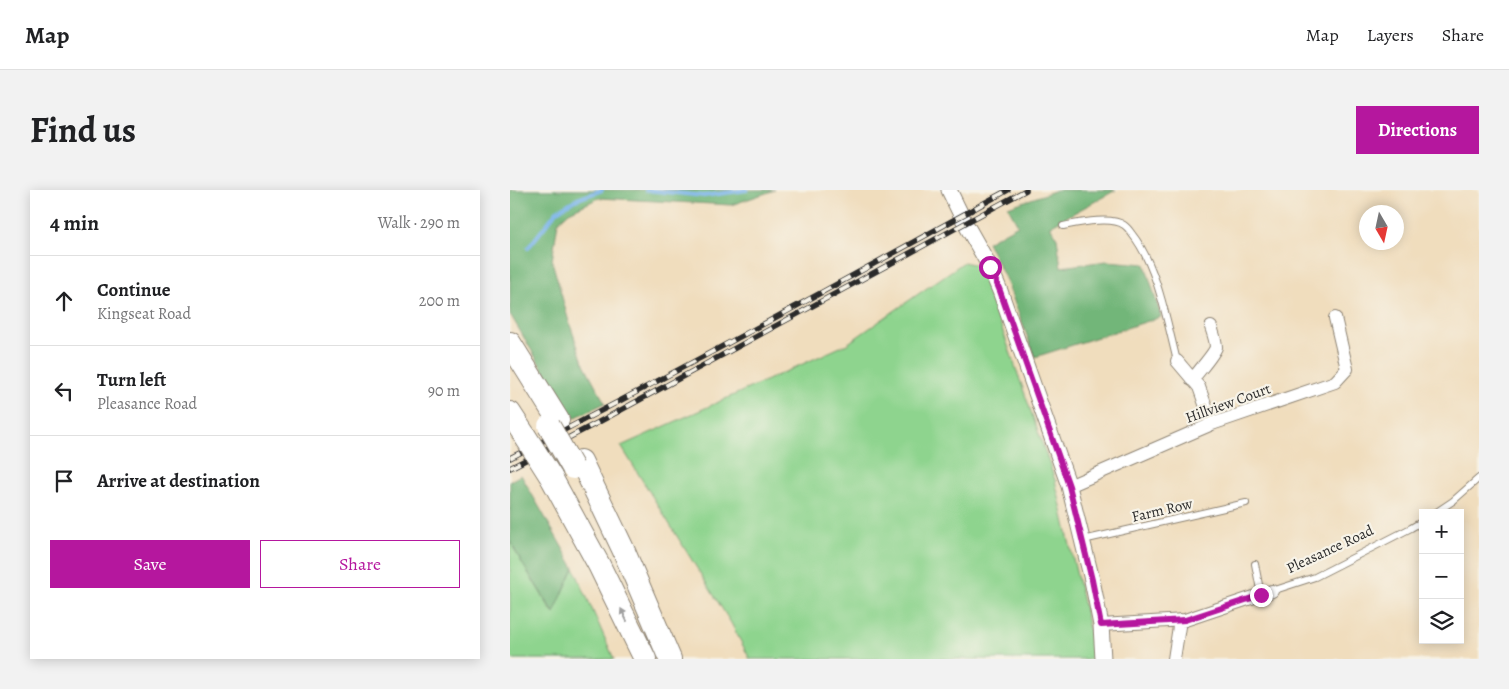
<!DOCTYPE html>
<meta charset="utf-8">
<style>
:root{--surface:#fff;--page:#f2f2f2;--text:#202124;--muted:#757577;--line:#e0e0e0;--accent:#b5179e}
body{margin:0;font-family:Alegreya,serif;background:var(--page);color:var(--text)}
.controls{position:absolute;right:15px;bottom:15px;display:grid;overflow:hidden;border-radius:0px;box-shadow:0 2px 12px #0003}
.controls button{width:45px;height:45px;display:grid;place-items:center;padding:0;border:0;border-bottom:1px solid var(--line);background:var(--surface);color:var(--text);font:25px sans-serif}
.compass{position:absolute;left:849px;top:15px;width:45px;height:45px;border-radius:50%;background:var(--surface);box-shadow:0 2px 12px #0003;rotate:171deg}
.stop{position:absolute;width:15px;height:15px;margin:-11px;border:4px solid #b5179e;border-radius:50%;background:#fff}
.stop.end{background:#b5179e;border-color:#fff;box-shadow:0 1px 5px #0008}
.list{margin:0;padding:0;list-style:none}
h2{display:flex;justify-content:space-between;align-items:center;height:65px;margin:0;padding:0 20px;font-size:21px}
h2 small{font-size:16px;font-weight:400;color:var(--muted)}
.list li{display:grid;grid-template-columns:32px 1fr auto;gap:15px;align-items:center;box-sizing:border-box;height:90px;padding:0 20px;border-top:1px solid var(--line)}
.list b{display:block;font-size:19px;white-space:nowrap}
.list p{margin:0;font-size:16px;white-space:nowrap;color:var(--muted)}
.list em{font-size:16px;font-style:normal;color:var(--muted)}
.actions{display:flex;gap:10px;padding:15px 20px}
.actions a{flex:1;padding:11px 0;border:1px solid var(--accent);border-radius:0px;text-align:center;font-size:18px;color:var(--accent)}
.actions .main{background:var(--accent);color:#fff}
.icon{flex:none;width:28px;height:28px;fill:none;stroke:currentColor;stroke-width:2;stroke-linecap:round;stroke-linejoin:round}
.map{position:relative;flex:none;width:969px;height:469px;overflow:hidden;border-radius:0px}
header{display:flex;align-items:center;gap:30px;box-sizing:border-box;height:70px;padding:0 25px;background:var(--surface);border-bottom:1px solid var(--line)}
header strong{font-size:24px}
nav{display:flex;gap:28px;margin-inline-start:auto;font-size:18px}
.intro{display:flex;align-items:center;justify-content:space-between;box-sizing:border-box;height:120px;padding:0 30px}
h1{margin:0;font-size:35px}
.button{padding:12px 22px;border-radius:0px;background:var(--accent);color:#fff;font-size:18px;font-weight:700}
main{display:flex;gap:30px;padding:0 30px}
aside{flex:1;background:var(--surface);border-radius:0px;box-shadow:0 2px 12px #0003}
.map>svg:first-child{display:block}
.green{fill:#8ed48e;stroke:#5c805c}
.forest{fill:#72b679;stroke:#4e7052}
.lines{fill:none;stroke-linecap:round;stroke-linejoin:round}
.stream{stroke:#79b4eb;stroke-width:4}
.service-casing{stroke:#8e8474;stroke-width:8}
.minor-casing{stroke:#8e8474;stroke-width:14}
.tertiary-casing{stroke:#8e8474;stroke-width:17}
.motorway-casing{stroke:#8e8474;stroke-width:24}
.service{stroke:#fff;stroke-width:6}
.minor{stroke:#fff;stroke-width:12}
.tertiary{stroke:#fff;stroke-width:15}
.motorway{stroke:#fff;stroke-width:22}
.rail-casing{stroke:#2b2b2b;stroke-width:5.5}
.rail{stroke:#f7f3e8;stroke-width:4;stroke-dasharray:11;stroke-linecap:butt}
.motorway-bridge-casing{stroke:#8e8474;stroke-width:24;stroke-linecap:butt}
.motorway-bridge{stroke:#fff;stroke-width:22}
.oneway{fill:#a0a0a0}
.route{stroke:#b5179e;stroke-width:6}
.labels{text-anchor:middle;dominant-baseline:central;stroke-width:4.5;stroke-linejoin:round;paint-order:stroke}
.street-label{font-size:15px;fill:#2b2b2b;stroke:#f7f3e8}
</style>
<header>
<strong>Map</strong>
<nav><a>Map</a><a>Layers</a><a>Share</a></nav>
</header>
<div class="intro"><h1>Find us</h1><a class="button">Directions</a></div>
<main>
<aside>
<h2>4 min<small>Walk · 290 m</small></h2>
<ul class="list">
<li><svg class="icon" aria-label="ahead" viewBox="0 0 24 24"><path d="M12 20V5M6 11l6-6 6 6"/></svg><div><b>Continue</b><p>Kingseat Road</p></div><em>200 m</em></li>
<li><svg class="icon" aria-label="left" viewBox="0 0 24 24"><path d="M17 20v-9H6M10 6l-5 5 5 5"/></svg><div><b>Turn left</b><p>Pleasance Road</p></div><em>90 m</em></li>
<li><svg class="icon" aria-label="arrive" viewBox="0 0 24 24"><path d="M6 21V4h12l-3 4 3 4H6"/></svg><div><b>Arrive at destination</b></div></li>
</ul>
<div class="actions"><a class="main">Save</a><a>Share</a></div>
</aside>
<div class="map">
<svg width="969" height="469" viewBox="0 0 969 469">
<rect width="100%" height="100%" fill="#f7f3e8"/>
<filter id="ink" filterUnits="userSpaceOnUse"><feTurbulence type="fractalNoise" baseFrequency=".02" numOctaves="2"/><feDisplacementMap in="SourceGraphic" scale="10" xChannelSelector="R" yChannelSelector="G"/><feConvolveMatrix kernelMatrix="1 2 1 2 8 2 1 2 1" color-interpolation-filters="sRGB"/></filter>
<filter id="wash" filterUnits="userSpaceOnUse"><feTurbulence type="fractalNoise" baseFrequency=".0096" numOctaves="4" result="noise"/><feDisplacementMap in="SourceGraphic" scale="20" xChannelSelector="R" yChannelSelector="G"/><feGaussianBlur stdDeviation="1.12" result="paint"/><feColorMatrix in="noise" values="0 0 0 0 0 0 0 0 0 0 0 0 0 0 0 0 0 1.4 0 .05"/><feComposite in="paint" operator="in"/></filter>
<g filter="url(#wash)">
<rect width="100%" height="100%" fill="#f0ddbd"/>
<!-- green -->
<path class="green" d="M 454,72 L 466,75 L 471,82 L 483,113 L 545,290 L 586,469 L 240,469 L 221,433 L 111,256 L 337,154 Z
M 0,351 L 12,373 L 43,423 L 64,378 L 104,469 L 0,469 Z"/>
<!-- forest -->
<path class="forest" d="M 0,0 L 265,0 L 221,15 L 89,8 L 59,22 L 48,32 L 42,71 L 59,132 L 73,172 L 95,213 L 62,229 L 0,124 Z
M 547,0 L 606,0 L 540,36 L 547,48 L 551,77 L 597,71 L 635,74 L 651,127 L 525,167 L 496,90 L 477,52 L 508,35 L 498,17 Z
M 11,285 L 64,378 L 44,423 L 12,373 L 0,351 L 0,291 Z"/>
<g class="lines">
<!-- stream -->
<path class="stream" d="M 136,0 L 194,6 L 237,0
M 18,58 L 47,21 L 65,10 L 92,0"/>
</g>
</g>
<g filter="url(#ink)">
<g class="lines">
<!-- service casing -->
<g class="service-casing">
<path id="service" d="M 553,36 C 569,33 601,26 614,35 C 617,37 620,41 622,44 C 647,75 657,132 667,171
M 925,323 L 943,311 L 969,288
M 573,350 L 736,313
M 745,374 L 751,405
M 762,401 L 805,387 L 901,338 L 913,331"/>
</g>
<!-- minor casing -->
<g class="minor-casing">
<path id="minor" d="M 667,171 L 689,197 L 702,234
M 682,190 C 687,183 705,163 706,157 C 706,151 703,143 701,137
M 559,296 L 702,234 L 825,192 L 837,179 L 825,128
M 591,435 L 675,430 L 762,401
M 664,469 L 670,430"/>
</g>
<!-- tertiary casing -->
<g class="tertiary-casing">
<path id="tertiary" d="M 439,0 L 455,33 L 480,77 L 490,101 L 559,296 L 582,390 L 591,435 L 593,469"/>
</g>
<!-- motorway casing -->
<g class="motorway-casing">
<path id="motorway" d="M 0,153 L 48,230
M 0,223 L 15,246
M 71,271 L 113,359 L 160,469
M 41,287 L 89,375 L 135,469"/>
</g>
<!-- service -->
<use href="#service" class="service"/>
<!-- minor -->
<use href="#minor" class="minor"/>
<!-- tertiary -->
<use href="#tertiary" class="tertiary"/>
<!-- motorway -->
<use href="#motorway" class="motorway"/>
<!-- rail casing -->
<g class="rail-casing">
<path id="rail" d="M 0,268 C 168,182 333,91 498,0
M 0,278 L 87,233 L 516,0"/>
</g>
<!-- rail -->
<use href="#rail" class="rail"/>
<!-- motorway-bridge casing -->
<g class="motorway-bridge-casing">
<path id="motorway-bridge" d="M 39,236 L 63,278
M 15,246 L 41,287"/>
</g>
<!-- motorway-bridge -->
<use href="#motorway-bridge" class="motorway-bridge"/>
</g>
<!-- one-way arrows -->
<defs><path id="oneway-solid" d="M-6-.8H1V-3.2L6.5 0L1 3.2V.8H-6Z" transform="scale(1.25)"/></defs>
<use class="oneway" href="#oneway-solid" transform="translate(114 425) rotate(-116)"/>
</g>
<g class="lines" filter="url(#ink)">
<!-- route -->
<path class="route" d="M 480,77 L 490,101 L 559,296 L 582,390 L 591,435 L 675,430 L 751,405"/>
</g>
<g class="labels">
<!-- street labels -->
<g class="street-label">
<text transform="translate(718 213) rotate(-20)">Hillview Court</text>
<text transform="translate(652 320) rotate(-13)">Farm Row</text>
<text transform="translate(820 359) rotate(-25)">Pleasance Road</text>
</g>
</g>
</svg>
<div class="controls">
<button>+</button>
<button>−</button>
<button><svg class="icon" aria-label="layers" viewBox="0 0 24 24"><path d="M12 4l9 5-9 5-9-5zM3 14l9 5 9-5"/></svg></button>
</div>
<svg class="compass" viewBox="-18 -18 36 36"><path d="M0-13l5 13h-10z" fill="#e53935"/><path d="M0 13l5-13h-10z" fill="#757577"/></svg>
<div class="stop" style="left:480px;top:77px"></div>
<div class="stop end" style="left:751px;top:405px"></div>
</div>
</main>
